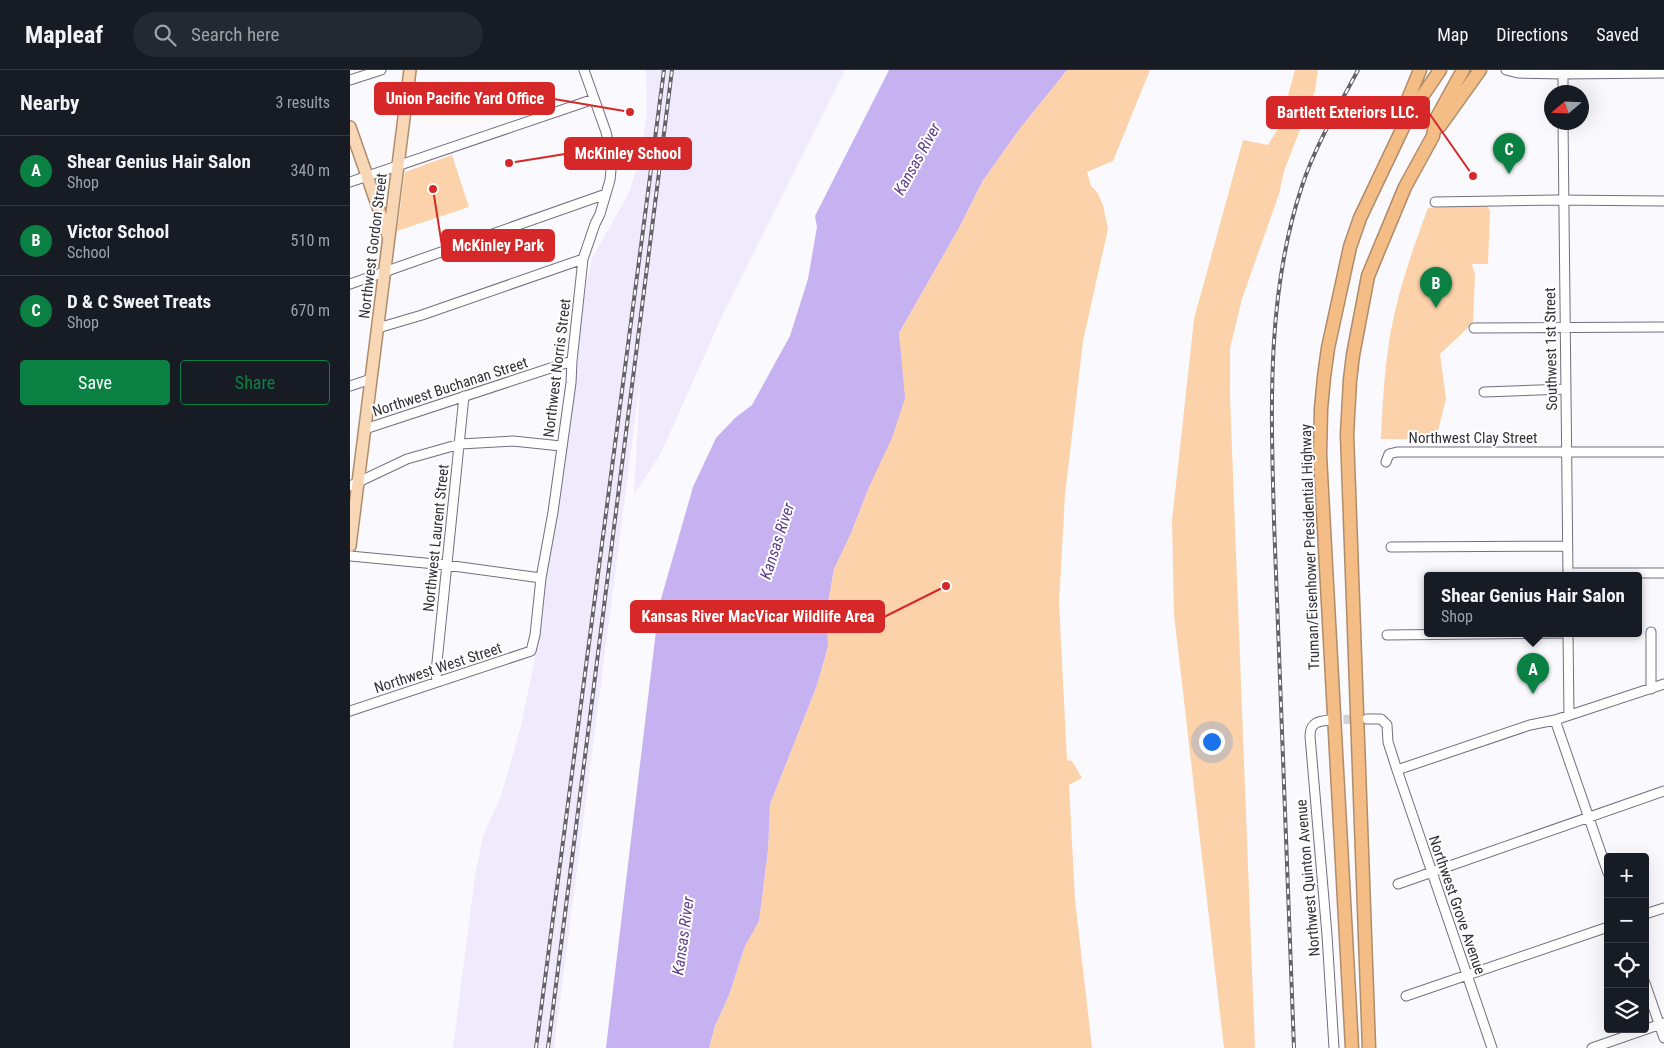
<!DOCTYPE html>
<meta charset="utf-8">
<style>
:root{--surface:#171b24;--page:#242831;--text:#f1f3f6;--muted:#9ea1a6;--line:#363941;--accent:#0b8043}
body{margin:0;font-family:"Roboto Condensed",sans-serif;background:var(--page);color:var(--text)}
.controls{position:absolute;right:15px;bottom:15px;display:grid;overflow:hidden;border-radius:5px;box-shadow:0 5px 20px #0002}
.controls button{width:45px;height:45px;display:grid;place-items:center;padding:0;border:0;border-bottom:1px solid var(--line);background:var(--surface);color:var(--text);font:25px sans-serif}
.compass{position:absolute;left:1194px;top:15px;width:45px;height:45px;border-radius:50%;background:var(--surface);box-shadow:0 5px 20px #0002;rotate:251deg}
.you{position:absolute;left:861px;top:671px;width:18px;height:18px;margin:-12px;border:4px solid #fff;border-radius:50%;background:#1a73e8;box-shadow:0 0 0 8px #1a73e833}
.badge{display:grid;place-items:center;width:32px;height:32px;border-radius:50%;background:var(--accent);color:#fff;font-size:16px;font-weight:700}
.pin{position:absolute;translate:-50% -41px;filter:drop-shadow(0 1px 2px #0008)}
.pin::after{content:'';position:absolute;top:26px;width:18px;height:15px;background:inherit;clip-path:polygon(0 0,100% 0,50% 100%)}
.popup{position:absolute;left:1074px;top:502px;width:218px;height:65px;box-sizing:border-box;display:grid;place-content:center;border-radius:5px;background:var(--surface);filter:drop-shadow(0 1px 4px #0005);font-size:16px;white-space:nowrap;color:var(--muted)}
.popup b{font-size:19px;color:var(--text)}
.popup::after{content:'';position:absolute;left:50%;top:100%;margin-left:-10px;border:10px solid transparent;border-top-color:var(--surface)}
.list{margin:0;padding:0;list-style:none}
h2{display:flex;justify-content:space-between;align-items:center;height:65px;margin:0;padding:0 20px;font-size:21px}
h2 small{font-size:16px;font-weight:400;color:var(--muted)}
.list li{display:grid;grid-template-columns:32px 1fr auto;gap:15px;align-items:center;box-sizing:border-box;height:70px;padding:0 20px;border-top:1px solid var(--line)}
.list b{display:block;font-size:19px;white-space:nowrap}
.list p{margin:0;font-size:16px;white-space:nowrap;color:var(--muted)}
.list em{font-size:16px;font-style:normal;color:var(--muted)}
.actions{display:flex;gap:10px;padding:15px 20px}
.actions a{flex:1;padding:11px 0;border:1px solid var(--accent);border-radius:5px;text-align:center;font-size:18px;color:var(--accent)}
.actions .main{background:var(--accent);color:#fff}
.icon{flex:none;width:28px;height:28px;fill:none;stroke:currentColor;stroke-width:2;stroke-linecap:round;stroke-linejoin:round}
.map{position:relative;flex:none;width:1314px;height:978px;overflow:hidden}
header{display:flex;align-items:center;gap:30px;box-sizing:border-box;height:70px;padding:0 25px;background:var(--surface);border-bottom:1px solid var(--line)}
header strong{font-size:24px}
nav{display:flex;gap:28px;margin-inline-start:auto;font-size:18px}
.search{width:350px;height:45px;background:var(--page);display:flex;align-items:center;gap:12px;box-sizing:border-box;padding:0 18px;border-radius:28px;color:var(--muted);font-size:19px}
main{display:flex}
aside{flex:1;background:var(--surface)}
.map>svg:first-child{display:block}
.built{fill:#f0ebfc}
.green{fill:#fcd2aa}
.water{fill:#c6b1f1}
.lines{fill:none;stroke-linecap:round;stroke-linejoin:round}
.minor-tunnel{stroke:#d2d1d6;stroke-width:9;stroke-dasharray:9 4.5;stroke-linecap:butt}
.minor-casing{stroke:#736e7f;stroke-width:11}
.major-casing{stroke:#b08c6b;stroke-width:14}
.highway-casing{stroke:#b08c6b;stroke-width:15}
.minor{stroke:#fff;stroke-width:9}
.major{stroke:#f8d7b6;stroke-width:11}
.highway{stroke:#f4bd86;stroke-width:12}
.rail-casing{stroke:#65636a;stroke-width:4}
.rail{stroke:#fff;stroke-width:2;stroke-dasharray:5.5;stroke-linecap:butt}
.labels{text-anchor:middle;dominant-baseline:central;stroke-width:4;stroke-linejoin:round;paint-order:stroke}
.street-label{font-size:15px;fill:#333038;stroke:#fff}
.water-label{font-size:16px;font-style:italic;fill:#5b3e89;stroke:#fff}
.leader{fill:none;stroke:#d62828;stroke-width:2}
.callout-dot{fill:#d62828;stroke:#fff;stroke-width:2}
.callout{fill:#d62828;stroke:#d62828;stroke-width:2}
.callout-label{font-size:16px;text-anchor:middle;font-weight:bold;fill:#fff}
</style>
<header>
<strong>Mapleaf</strong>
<div class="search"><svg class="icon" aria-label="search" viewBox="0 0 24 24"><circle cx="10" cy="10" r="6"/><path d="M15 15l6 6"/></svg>Search here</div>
<nav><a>Map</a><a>Directions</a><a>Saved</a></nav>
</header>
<main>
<aside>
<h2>Nearby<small>3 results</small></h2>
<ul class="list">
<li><span class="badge">A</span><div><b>Shear Genius Hair Salon</b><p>Shop</p></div><em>340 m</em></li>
<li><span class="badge">B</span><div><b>Victor School</b><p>School</p></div><em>510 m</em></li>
<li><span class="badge">C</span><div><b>D &amp; C Sweet Treats</b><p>Shop</p></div><em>670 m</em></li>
</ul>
<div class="actions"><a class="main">Save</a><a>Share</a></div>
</aside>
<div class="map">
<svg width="1314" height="978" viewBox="0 0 1314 978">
<rect width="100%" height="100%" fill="#faf9fd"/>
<!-- built -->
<path class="built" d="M 296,0 L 495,0 L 373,244 L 311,383 L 284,425 L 290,311 L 204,978 L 103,978 L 125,806 L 133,766 L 151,726 L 171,656 L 185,588 L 224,323 L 235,220 L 242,188 L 278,125 L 288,95 L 297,46 Z"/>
<!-- green -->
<path class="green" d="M 717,0 L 800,0 L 763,91 L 737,102 L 741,116 L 747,122 L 753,135 L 758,159 L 733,271 L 715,425 L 709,533 L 717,690 L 722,691 L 732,708 L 719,715 L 725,830 L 742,978 L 359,978 L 365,956 L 379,925 L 395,876 L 409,850 L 418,780 L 420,734 L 466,618 L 478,577 L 477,539 L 484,499 L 501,463 L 519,417 L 550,286 L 549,263 L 610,156 L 632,112 L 668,61 Z
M 945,0 L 968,0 L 965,21 L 934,101 L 929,124 L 892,229 L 880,278 L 880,327 L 905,978 L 874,978 L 824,544 L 822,451 L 844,249 L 893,70 L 918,75 L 930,55 Z
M 102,85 L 119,137 L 47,161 L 55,102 Z
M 1137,135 L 1140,142 L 1138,194 L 1122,194 L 1125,205 L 1123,253 L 1090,284 L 1096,329 L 1086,369 L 1031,369 C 1033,321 1036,272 1049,225 C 1057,196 1067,167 1078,138 Z"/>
<!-- water -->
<path class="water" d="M 539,0 L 717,0 L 668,61 L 632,112 L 610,156 L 549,263 L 555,328 L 542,368 L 519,417 L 501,463 L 484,499 L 477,539 L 478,577 L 466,618 L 420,734 L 418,780 L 409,851 L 395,876 L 379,925 L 365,956 L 359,978 L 256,978 L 309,536 L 343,417 L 366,368 L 385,348 L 402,335 L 440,266 L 458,209 L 467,157 L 465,146 Z"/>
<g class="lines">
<!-- minor-tunnel -->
<path class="minor-tunnel" d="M 980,650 L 1012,649"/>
<!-- minor casing -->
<g class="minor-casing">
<path id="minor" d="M 1156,0 L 1168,3 L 1213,4 L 1314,3
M 1213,0 L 1213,22
M 0,10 L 31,0
M 1213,52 L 1218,505
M 0,112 L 244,29
M 1085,132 L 1206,130 L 1314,131
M 0,214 L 256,124
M 28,258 L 72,245 L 233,189
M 1124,258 L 1314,257
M 0,316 L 21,309
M 1134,322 L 1215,319
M 15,359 L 222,291
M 1036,392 L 1039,384 L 1047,382 L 1314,382
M 0,416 L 57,389 L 110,374 L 163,371 L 211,376
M 1041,477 L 1217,476
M 0,486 L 96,495 L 191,508
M 1218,503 L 1314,503
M 1301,562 L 1301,619
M 1218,563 L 1219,645
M 1037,565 L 1212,563
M 87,612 L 86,602 L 114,326
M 0,641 L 181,581 L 185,565 L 191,508 L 203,442 L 221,313 L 222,291 L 233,189 L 245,154 L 250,144 L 260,110 L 262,89 L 256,62 L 234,0
M 1017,649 L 1031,649 L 1037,655 L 1038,672 L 1047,700 L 1142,978
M 980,650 C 969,651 960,652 960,666 L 977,865 L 984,978
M 1205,650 L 1258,803
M 1047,700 L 1180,655 L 1205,650 L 1314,614
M 1048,814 L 1314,721
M 1295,844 L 1314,838
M 1295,913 L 1314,968
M 1056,926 L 1258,857
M 1242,978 L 1314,953"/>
</g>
<!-- major casing -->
<g class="major-casing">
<path id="major" d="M 0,57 L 38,166
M 0,476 L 60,0"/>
</g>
<!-- highway casing -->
<g class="highway-casing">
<path id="highway" d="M 1049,51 L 1070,0
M 1090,56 L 1130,0
M 1002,978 L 970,385 L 971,339 L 974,307 L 978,278 L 1000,177 L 1010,148 L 1058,47 L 1090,0
M 1019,978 L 997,364 L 1000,310 L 1003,285 L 1018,206 L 1055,117 L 1083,66 L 1086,49 L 1113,0"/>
</g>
<!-- minor -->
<use href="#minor" class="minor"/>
<!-- major -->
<use href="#major" class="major"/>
<!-- highway -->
<use href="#highway" class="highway"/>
<!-- rail casing -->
<g class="rail-casing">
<path id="rail" d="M 186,978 L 314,0
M 198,978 L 322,0
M 944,978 L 924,451 C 921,339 916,224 952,116 C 965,76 988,38 1008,0"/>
</g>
<!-- rail -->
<use href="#rail" class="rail"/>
</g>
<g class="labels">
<!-- street labels -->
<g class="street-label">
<text transform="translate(23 176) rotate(-83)">Northwest Gordon Street</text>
<text transform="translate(1201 279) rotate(-91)">Southwest 1st Street</text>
<text transform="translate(207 298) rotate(-83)">Northwest Norris Street</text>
<text transform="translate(100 317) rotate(-18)">Northwest Buchanan Street</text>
<text x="1123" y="368">Northwest Clay Street</text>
<text transform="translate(86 468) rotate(-84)">Northwest Laurent Street</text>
<text transform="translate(960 477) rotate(-92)">Truman/Eisenhower Presidential Highway</text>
<text transform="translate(88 598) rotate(-18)">Northwest West Street</text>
<text transform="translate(958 808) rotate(-95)">Northwest Quinton Avenue</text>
<text transform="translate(1107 835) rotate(71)">Northwest Grove Avenue</text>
</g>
<!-- water labels -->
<g class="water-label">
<text transform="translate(567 89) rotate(-61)">Kansas River</text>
<text transform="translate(427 471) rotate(-72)">Kansas River</text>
<text transform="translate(333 866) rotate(-82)">Kansas River</text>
</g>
</g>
<!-- callouts -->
<path class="leader" d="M280 42L204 29M1123 106L1079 43M159 93L215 84M83 119L92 176M596 516L534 547"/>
<g class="callout-dot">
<circle cx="280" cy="42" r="5"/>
<circle cx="1123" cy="106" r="5"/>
<circle cx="159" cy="93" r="5"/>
<circle cx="83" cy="119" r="5"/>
<circle cx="596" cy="516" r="5"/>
</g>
<g class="callout">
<rect x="25" y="13" width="179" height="31" rx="5"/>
<rect x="917" y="27" width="162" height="31" rx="5"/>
<rect x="215" y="68" width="126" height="31" rx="5"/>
<rect x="92" y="160" width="112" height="31" rx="5"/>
<rect x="281" y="531" width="253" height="31" rx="5"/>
</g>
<g class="callout-label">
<text x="115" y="34">Union Pacific Yard Office</text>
<text x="998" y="48">Bartlett Exteriors LLC.</text>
<text x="278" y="89">McKinley School</text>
<text x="148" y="181">McKinley Park</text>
<text x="408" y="552">Kansas River MacVicar Wildlife Area</text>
</g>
</svg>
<div class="controls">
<button>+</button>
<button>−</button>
<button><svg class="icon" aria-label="locate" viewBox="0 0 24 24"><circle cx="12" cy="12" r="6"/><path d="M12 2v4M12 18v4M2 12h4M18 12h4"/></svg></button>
<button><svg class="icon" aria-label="layers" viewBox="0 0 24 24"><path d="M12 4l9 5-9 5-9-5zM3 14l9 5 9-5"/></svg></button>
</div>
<svg class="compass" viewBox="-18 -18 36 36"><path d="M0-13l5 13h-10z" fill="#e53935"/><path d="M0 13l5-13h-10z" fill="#9ea1a6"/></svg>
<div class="you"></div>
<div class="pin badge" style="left:1183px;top:624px">A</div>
<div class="popup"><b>Shear Genius Hair Salon</b>Shop</div>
<div class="pin badge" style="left:1086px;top:238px">B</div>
<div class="pin badge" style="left:1159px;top:104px">C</div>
</div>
</main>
